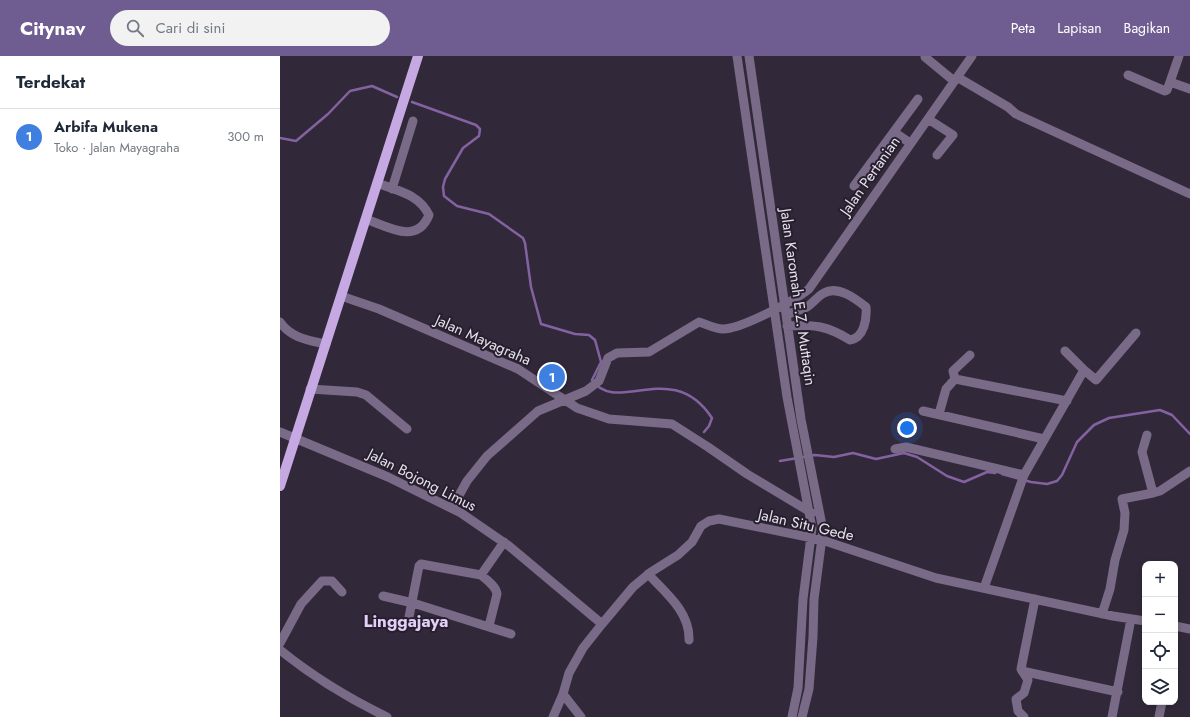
<!DOCTYPE html>
<html lang="id">
<meta charset="utf-8">
<style>
:root{--surface:#fff;--page:#f2f2f3;--text:#1f2937;--muted:#747a83;--line:#e0e1e3;--accent:#6f5d91}
body{margin:0;font-family:Jost,sans-serif;background:var(--page);color:var(--text)}
.controls{position:absolute;right:12px;bottom:12px;display:grid;overflow:hidden;border-radius:8px;box-shadow:0 2px 6px #0003}
.controls button{width:36px;height:36px;display:grid;place-items:center;padding:0;border:0;border-bottom:1px solid var(--line);background:var(--surface);color:var(--text);font:20px sans-serif}
.you{position:absolute;left:627px;top:372px;width:14px;height:14px;margin:-10px;border:3px solid #fff;border-radius:50%;background:#1a73e8;box-shadow:0 0 0 6px #1a73e833}
.badge{display:grid;place-items:center;width:26px;height:26px;border-radius:50%;background:var(--accent);color:#fff;font-size:13px;font-weight:700}
.pin{position:absolute;translate:-50% -50%;border:2px solid #fff;box-shadow:0 1px 4px #0006}
.list{margin:0;padding:0;list-style:none}
h2{display:flex;justify-content:space-between;align-items:center;height:52px;margin:0;padding:0 16px;font-size:17px}
h2 small{font-size:13px;font-weight:400;color:var(--muted)}
.list li{display:grid;grid-template-columns:26px 1fr auto;gap:12px;align-items:center;box-sizing:border-box;height:56px;padding:0 16px;border-top:1px solid var(--line)}
.list b{display:block;font-size:15px;white-space:nowrap}
.list p{margin:0;font-size:13px;white-space:nowrap;color:var(--muted)}
.list em{font-size:13px;font-style:normal;color:var(--muted)}
.icon{flex:none;width:22px;height:22px;fill:none;stroke:currentColor;stroke-width:2;stroke-linecap:round;stroke-linejoin:round}
.map{position:relative;flex:none;width:910px;height:661px;overflow:hidden}
header{display:flex;align-items:center;gap:24px;box-sizing:border-box;height:56px;padding:0 20px;background:var(--accent);color:#fff}
header strong{font-size:19px}
nav{display:flex;gap:22px;margin-inline-start:auto;font-size:14px}
.search{width:280px;height:36px;background:var(--page);display:flex;align-items:center;gap:10px;box-sizing:border-box;padding:0 14px;border-radius:22px;color:var(--muted);font-size:15px}
main{display:flex}
aside{flex:1;background:var(--surface)}
.map>svg:first-child{display:block}
.lines{fill:none;stroke-linecap:round;stroke-linejoin:round}
.stream{stroke:#8462a1;stroke-width:2.5}
.minor{stroke:#796b87;stroke-width:9}
.major{stroke:#c6a8e2;stroke-width:10}
.labels{text-anchor:middle;dominant-baseline:central;stroke-width:4;stroke-linejoin:round;paint-order:stroke}
.street-label{font-size:15px;fill:#e6e1ec;stroke:#271f2e}
.quarter-label{font-size:17px;font-weight:bold;fill:#e3cff8;stroke:#271f2e}
</style>
<header>
<strong>Citynav</strong>
<div class="search"><svg class="icon" aria-label="search" viewBox="0 0 24 24"><circle cx="10" cy="10" r="6"/><path d="M15 15l6 6"/></svg>Cari di sini</div>
<nav><a>Peta</a><a>Lapisan</a><a>Bagikan</a></nav>
</header>
<main>
<aside>
<h2>Terdekat<small></small></h2>
<ul class="list">
<li><span class="badge" style="background:#3f7fe0">1</span><div><b>Arbifa Mukena</b><p>Toko · Jalan Mayagraha</p></div><em>300 m</em></li>
</ul>
</aside>
<div class="map">
<svg width="910" height="661" viewBox="0 0 910 661">
<rect width="100%" height="100%" fill="#312939"/>
<g class="lines">
<!-- stream -->
<path class="stream" d="M 132,46 L 196,69 L 200,73 L 199,80 L 183,92 L 165,123 L 163,131 L 164,140 L 177,150 L 209,158 L 243,182 L 245,187 L 251,231 L 261,268 L 295,278 L 309,279 L 315,284 L 321,306 L 312,324 C 337,360 392,301 432,362 L 429,370 L 424,376
M 0,82 L 16,85 L 48,58 L 70,35 L 92,30 L 117,41
M 500,405 L 535,399 L 554,401 L 573,397 L 596,403 L 624,397 L 637,401 L 667,420 L 684,426 L 707,416 L 715,417
M 722,418 L 751,426 L 767,428 L 777,425 L 782,419 L 797,386 L 814,369 L 829,362 L 880,354 L 892,359 L 910,378"/>
<!-- minor -->
<path class="minor" d="M 457,0 L 507,341 L 532,472 L 523,543 L 518,632 L 512,661
M 469,0 L 521,363 L 543,474 L 534,543 L 533,581 L 529,633 L 522,661
M 646,0 L 645,1 L 674,25
M 899,0 L 890,26 L 910,33
M 848,19 L 885,35 L 887,34 L 890,26
M 677,21 L 728,51 L 736,58 L 910,138
M 648,63 L 673,79 L 657,99
M 614,76 L 630,87
M 574,130 L 638,43
M 112,133 L 133,65
M 86,163 C 108,171 137,189 149,159 C 139,138 118,135 97,127
M 61,240 L 99,253 L 238,313 L 297,352 L 329,363 L 392,368 L 428,391 L 467,418 L 532,457
M 506,259 C 513,256 521,254 527,251 C 533,247 538,240 544,237 C 558,229 576,243 586,251 C 587,263 584,282 570,284 C 548,270 534,268 507,270
M 0,266 C 11,282 28,284 46,288
M 785,295 L 804,314
M 690,299 L 673,315 L 675,323 L 787,345
M 30,333 L 77,336 L 86,339 L 127,373
M 643,355 L 764,383
M 659,358 L 666,333 L 675,323
M 0,376 L 108,421 L 181,457 L 229,490 L 322,568
M 615,393 L 626,391 L 744,419
M 873,437 L 880,435 L 910,415
M 172,452 L 187,425 L 207,400 L 258,355 L 306,335 L 319,325 L 328,302 L 337,297 L 369,296 L 419,266 C 426,268 435,273 443,273 C 461,273 514,245 529,233 L 692,0
M 368,518 C 386,537 410,556 409,584
M 201,519 L 224,486
M 704,532 L 744,419 L 804,314 L 816,324 L 856,277
M 103,540 L 133,547 L 231,578
M 822,558 L 830,533 L 835,504 L 844,474 L 845,457 L 842,443 L 873,437 L 862,396 L 867,379
M 128,566 L 139,510 L 141,508 L 201,519 C 207,524 216,530 217,538 L 209,570
M 895,570 L 910,573
M 0,587 L 21,548 L 42,525 L 52,525 L 62,536
M 0,594 C 32,620 70,643 107,661
M 742,615 L 838,636
M 283,638 L 301,661
M 273,661 L 283,638 L 289,617 L 303,592 L 322,568 L 353,531 L 371,516 L 398,499 L 412,486 L 421,470 L 429,465 L 439,463 L 542,484 L 656,522 L 833,560 L 865,565
M 744,661 L 738,655 L 736,643 L 744,637 L 748,624 L 741,613 L 755,543
M 832,661 L 851,563
M 879,661 L 882,646"/>
<!-- major -->
<path class="major" d="M 0,430 L 138,0"/>
</g>
<g class="labels">
<!-- street labels -->
<g class="street-label">
<text transform="translate(590 120) rotate(-55)">Jalan Pertanian</text>
<text transform="translate(518 241) rotate(82)">Jalan Karomah E.Z. Muttaqin</text>
<text transform="translate(203 284) rotate(24)">Jalan Mayagraha</text>
<text transform="translate(142 424) rotate(27)">Jalan Bojong Limus</text>
<text transform="translate(526 469) rotate(13)">Jalan Situ Gede</text>
</g>
<!-- quarter labels -->
<g class="quarter-label">
<text x="126" y="565">Linggajaya</text>
</g>
</g>
</svg>
<div class="controls">
<button>+</button>
<button>−</button>
<button><svg class="icon" aria-label="locate" viewBox="0 0 24 24"><circle cx="12" cy="12" r="6"/><path d="M12 2v4M12 18v4M2 12h4M18 12h4"/></svg></button>
<button><svg class="icon" aria-label="layers" viewBox="0 0 24 24"><path d="M12 4l9 5-9 5-9-5zM3 14l9 5 9-5"/></svg></button>
</div>
<div class="you"></div>
<div class="pin badge" style="left:272px;top:321px;background:#3f7fe0">1</div>
</div>
</main>
